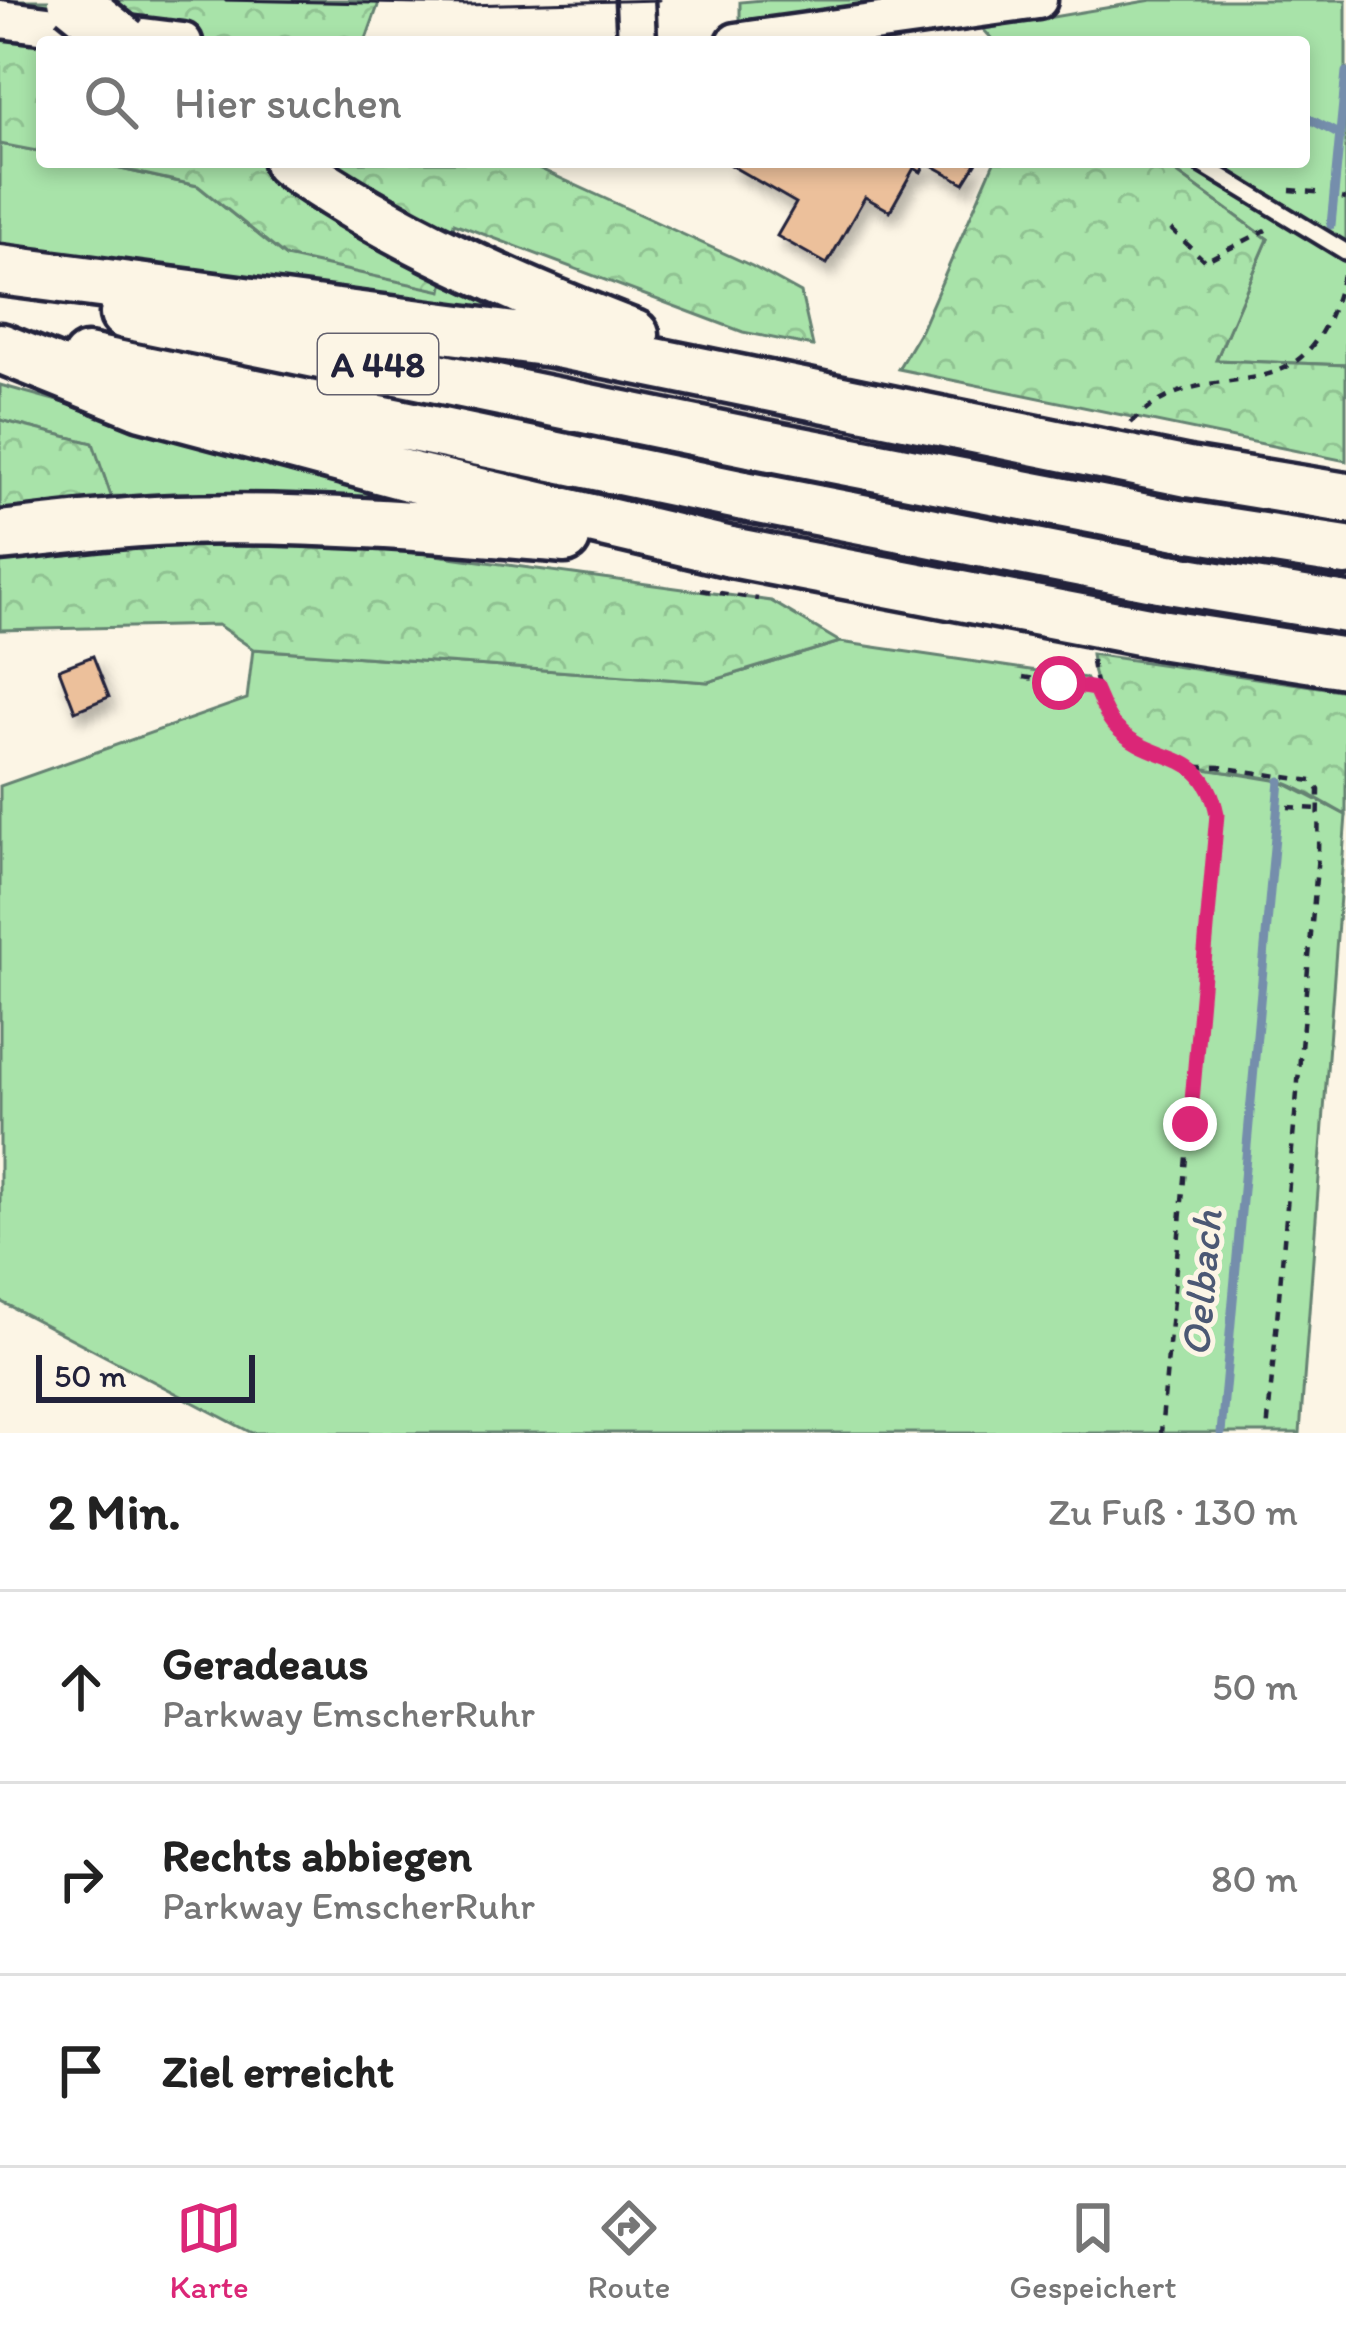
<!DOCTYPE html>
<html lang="de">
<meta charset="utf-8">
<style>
:root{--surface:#fff;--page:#f2f2f2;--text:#222;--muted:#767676;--line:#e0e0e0;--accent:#db2777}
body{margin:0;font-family:Itim,sans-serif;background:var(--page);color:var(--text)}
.scale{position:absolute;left:36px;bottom:30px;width:219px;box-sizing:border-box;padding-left:12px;border:6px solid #22223b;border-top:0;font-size:33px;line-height:42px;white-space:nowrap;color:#22223b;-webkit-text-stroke:9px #fcf5e5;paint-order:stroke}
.stop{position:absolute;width:36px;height:36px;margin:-27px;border:9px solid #db2777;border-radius:50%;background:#fff}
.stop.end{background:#db2777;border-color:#fff;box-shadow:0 3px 12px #0008}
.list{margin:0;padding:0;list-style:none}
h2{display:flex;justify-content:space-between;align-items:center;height:156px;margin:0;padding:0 48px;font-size:51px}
h2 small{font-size:39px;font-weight:400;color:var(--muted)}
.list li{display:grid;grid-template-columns:78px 1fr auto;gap:36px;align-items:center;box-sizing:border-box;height:192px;padding:0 48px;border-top:3px solid var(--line)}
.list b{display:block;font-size:45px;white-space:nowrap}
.list p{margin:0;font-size:39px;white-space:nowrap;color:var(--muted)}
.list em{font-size:39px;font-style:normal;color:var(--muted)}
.icon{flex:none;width:66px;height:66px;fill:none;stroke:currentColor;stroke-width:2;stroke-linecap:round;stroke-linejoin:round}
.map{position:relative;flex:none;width:1346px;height:1433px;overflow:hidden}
.search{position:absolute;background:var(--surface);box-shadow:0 6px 18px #0003;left:36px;right:36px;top:36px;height:132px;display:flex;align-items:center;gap:30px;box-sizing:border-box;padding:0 42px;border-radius:12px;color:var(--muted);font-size:45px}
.sheet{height:732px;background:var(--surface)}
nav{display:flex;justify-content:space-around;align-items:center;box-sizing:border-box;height:168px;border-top:3px solid var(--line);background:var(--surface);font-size:33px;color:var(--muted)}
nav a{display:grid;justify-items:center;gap:6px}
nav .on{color:var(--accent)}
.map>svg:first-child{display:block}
.green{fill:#a8e3a9;stroke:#658272;stroke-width:3}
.forest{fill:url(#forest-crowns);stroke:#658272;stroke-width:3}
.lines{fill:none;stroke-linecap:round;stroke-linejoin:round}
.stream{stroke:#758eac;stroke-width:9}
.building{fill:#ecc09b;stroke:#22223b;stroke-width:3;filter:url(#shadow)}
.lane-casing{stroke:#22223b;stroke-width:22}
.secondary-casing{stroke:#22223b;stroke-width:45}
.highway-casing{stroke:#22223b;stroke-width:57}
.path{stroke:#22223b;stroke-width:4.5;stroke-dasharray:9 9;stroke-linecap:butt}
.lane{stroke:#fcf5e5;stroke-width:14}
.secondary{stroke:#fcf5e5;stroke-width:36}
.highway{stroke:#fcf5e5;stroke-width:48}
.tram{stroke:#22223b;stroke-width:3}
.highway-bridge-casing{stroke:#22223b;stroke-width:57;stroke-linecap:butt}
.highway-bridge{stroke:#fcf5e5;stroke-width:48}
.route{stroke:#db2777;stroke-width:15}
.labels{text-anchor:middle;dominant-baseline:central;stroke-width:10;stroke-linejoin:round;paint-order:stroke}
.shield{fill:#fcf5e5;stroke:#63616e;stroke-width:3}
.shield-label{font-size:36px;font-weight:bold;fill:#22223b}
.water-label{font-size:42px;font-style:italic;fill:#4c5874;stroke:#fcf5e5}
</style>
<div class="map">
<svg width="1346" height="1433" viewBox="0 0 1346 1433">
<defs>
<pattern id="forest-crowns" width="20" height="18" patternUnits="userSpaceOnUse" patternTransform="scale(3)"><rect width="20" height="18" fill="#a8e3a9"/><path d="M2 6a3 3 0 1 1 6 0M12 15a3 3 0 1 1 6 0" fill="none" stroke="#90c292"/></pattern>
<filter id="shadow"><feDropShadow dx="6" dy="11" stdDeviation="6" flood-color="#0004"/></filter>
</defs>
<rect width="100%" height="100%" fill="#fcf5e5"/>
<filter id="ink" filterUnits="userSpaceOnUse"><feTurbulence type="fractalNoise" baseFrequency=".00833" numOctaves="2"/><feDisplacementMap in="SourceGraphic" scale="24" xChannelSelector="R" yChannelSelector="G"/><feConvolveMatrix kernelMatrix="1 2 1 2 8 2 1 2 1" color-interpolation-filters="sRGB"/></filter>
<g filter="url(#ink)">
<!-- green -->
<path class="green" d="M 762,0 L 931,0 L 740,26 L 740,2 Z
M 1152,0 L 1346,0 L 1346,365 L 1216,360 L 1268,239 L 1162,162 L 1304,162 L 1304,42 L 995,42 L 983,29 Z
M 0,144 L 42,152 L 42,162 L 89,162 L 198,186 L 286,257 L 444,277 L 494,301 L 492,314 L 172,273 L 0,244 Z
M 0,385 L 374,489 L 371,502 L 111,496 L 92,443 L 0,420 Z
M 840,642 L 1085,678 L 1111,722 L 1196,767 L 1280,781 L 1346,815 L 1300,1433 L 252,1433 L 0,1301 L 0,786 L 247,699 L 253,649 L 708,682 Z"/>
<!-- forest -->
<path class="forest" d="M 0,0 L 380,0 L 365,42 L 42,42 L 42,152 L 0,144 Z
M 89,162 L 525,162 L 752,266 L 801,293 L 813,346 L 743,332 L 454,223 L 442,291 L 286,257 L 198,186 Z
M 994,162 L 1162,162 L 1268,239 L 1216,360 L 1346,365 L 1346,461 L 898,369 L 921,330 Z
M 0,420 L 93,443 L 111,496 L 112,548 L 340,542 L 771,601 L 840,642 L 708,682 L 253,649 L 218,625 L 0,630 Z
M 1091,654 L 1346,691 L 1346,815 C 1325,804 1302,788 1279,781 C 1253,773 1223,774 1196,767 C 1131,751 1098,721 1091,654 Z"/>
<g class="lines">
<!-- stream -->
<path class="stream" d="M 1304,116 L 1340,135
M 1331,225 L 1346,72
M 1221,1433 L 1280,781"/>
</g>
<!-- building -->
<path class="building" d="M 732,162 L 878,162 L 886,166 L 888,162 L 926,162 L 921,172 L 914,168 L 890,211 L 865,197 L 827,264 L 777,236 L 796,203 L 730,165 Z
M 926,162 L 977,162 L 964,183 Z
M 93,656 L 109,697 L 75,711 L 59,669 Z"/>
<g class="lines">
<!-- lane casing -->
<g class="lane-casing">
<path id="lane" d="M 1198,162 L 1346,252"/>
</g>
<!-- secondary casing -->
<g class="secondary-casing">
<path id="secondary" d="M 635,0 L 637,42
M 0,19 L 183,42
M 736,42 L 1038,0"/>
</g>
<!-- highway casing -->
<g class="highway-casing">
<path id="highway" d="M 288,162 C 392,236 515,289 634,335
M 0,270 L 552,342 L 768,386
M 125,314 L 755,443
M 0,348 L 142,405 L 412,477 L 731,552
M 87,359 L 744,496
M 1188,472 L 1346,498
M 1178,525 L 1346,551
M 0,536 C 58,530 117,522 176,520 C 306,516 436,527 565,538
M 1169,579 L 1346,608
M 1159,634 L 1346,663"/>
</g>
<!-- path -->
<path class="path" d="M 1290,190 L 1325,193
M 1342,198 L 1346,199
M 1171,229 L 1205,261 L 1266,230
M 1131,423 C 1216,340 1303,434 1343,275
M 701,590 L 758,599
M 1092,660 C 1097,707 1118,737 1162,756 C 1173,760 1189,762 1198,770 C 1211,782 1214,798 1217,814 L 1161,1433
M 1023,677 L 1095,689
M 1196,767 L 1219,767 L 1312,781 L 1319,790 L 1318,855 L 1267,1433
M 1288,807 L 1318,809"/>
<!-- lane -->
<use href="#lane" class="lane"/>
<!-- secondary -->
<use href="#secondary" class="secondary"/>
<!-- highway -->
<use href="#highway" class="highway"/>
<!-- tram -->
<path class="tram" d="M 226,0 L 466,5 L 659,0"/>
<!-- highway-bridge casing -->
<g class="highway-bridge-casing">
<path id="highway-bridge" d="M 73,0 L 125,42
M 768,386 L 1188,472
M 755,443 L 1178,525
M 744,496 L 1169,579
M 731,552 L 1159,634"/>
</g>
<!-- highway-bridge -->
<use href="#highway-bridge" class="highway-bridge"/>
</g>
</g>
<g class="lines" filter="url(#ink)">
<!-- route -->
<path class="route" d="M 1059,683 L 1095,689 C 1100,700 1105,715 1113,724 C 1154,769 1203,743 1217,814 L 1190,1124"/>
</g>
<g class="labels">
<!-- shield labels -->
<rect class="shield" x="318" y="334" width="120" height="60" rx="9"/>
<g class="shield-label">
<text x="378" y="364">A 448</text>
</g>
<!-- water labels -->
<g class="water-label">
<text transform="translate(1201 1283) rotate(-85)">Oelbach</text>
</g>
</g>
</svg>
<div class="scale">50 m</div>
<div class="stop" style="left:1059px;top:683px"></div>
<div class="stop end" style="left:1190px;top:1124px"></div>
<div class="search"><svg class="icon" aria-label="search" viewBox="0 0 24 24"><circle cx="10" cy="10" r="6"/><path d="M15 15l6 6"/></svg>Hier suchen</div>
</div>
<section class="sheet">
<h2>2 Min.<small>Zu Fuß · 130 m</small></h2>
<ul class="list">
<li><svg class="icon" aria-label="ahead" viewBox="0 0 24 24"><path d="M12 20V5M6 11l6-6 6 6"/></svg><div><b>Geradeaus</b><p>Parkway EmscherRuhr</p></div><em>50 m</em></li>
<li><svg class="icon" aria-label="right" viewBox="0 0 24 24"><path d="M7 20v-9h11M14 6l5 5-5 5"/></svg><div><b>Rechts abbiegen</b><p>Parkway EmscherRuhr</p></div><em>80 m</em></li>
<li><svg class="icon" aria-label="arrive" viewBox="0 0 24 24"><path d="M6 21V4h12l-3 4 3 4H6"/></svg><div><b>Ziel erreicht</b></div></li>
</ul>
</section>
<nav>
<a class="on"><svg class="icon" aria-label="map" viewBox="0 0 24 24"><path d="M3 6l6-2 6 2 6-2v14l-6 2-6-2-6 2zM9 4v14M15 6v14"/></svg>Karte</a>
<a><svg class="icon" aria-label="directions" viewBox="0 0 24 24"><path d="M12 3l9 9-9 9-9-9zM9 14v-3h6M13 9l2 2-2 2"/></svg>Route</a>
<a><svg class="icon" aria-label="saved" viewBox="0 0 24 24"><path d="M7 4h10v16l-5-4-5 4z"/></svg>Gespeichert</a>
</nav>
